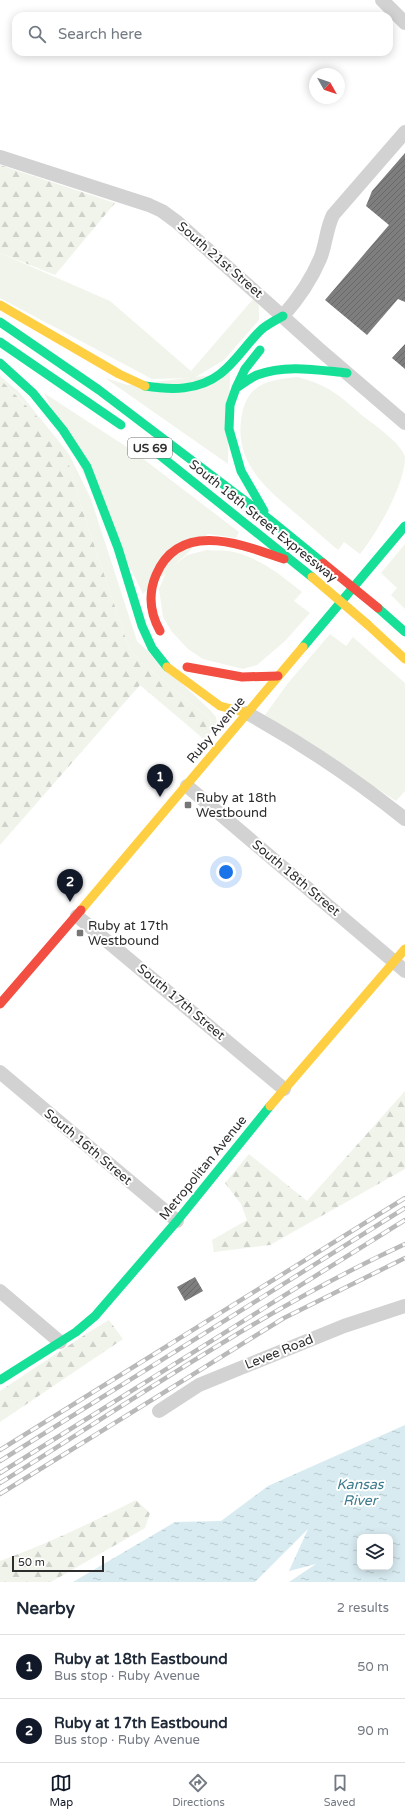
<!DOCTYPE html>
<meta charset="utf-8">
<style>
:root{--surface:#fff;--page:#f2f2f3;--text:#1f2937;--muted:#747a83;--line:#e0e1e3;--accent:#111827}
body{margin:0;font-family:"Varela Round",sans-serif;background:var(--page);color:var(--text)}
.controls{position:absolute;right:12px;bottom:12px;display:grid;overflow:hidden;border-radius:8px;box-shadow:0 2px 10px #0003}
.controls button{width:36px;height:36px;display:grid;place-items:center;padding:0;border:0;border-bottom:1px solid var(--line);background:var(--surface);color:var(--text);font:20px sans-serif}
.compass{position:absolute;left:309px;top:68px;width:36px;height:36px;border-radius:50%;background:var(--surface);box-shadow:0 2px 10px #0003;rotate:130deg}
.scale{position:absolute;left:12px;bottom:10px;width:92px;box-sizing:border-box;padding-left:4px;border:2px solid #2d2d2d;border-top:0;font-size:11px;line-height:14px;white-space:nowrap;color:#2d2d2d;-webkit-text-stroke:3px #fff;paint-order:stroke}
.you{position:absolute;left:226px;top:872px;width:14px;height:14px;margin:-10px;border:3px solid #fff;border-radius:50%;background:#1a73e8;box-shadow:0 0 0 6px #1a73e833}
.badge{display:grid;place-items:center;width:26px;height:26px;border-radius:50%;background:var(--accent);color:#fff;font-size:13px;font-weight:700}
.pin{position:absolute;translate:-50% -33px;filter:drop-shadow(0 1px 2px #0008)}
.pin::after{content:'';position:absolute;top:21px;width:14px;height:12px;background:inherit;clip-path:polygon(0 0,100% 0,50% 100%)}
.list{margin:0;padding:0;list-style:none}
h2{display:flex;justify-content:space-between;align-items:center;height:52px;margin:0;padding:0 16px;font-size:17px}
h2 small{font-size:13px;font-weight:400;color:var(--muted)}
.list li{display:grid;grid-template-columns:26px 1fr auto;gap:12px;align-items:center;box-sizing:border-box;height:64px;padding:0 16px;border-top:1px solid var(--line)}
.list b{display:block;font-size:15px;white-space:nowrap}
.list p{margin:0;font-size:13px;white-space:nowrap;color:var(--muted)}
.list em{font-size:13px;font-style:normal;color:var(--muted)}
.icon{flex:none;width:22px;height:22px;fill:none;stroke:currentColor;stroke-width:2;stroke-linecap:round;stroke-linejoin:round}
.map{position:relative;flex:none;width:405px;height:1582px;overflow:hidden}
.search{position:absolute;background:var(--surface);box-shadow:0 2px 10px #0003;left:12px;right:12px;top:12px;height:44px;display:flex;align-items:center;gap:10px;box-sizing:border-box;padding:0 14px;border-radius:12px;color:var(--muted);font-size:15px}
.sheet{height:180px;background:var(--surface)}
nav{display:flex;justify-content:space-around;align-items:center;box-sizing:border-box;height:56px;border-top:1px solid var(--line);background:var(--surface);font-size:11px;color:var(--muted)}
nav a{display:grid;justify-items:center;gap:2px}
nav .on{color:var(--accent)}
.map>svg:first-child{display:block}
.green{fill:#f1f4eb}
.forest{fill:url(#forest-firs)}
.water{fill:url(#water-ripples);fill-rule:evenodd}
.building{fill:url(#building-hatch)}
.lines{fill:none;stroke-linecap:round;stroke-linejoin:round}
.street{stroke:#d2d2d2;stroke-width:14}
.fast{stroke:#16e098;stroke-width:9}
.slow{stroke:#ffcf43;stroke-width:9}
.jam{stroke:#f24e42;stroke-width:9}
.rail-casing{stroke:#b9b9b9;stroke-width:4.5}
.rail{stroke:#fff;stroke-width:3;stroke-dasharray:9;stroke-linecap:butt}
.slow-bridge{stroke:#ffcf43;stroke-width:9}
.jam-bridge{stroke:#f24e42;stroke-width:9}
.poi-dot{fill:#767676;stroke:#fff;stroke-width:1.5}
.labels{text-anchor:middle;dominant-baseline:central;stroke-width:4;stroke-linejoin:round;paint-order:stroke}
.shield{fill:#fff;stroke:#6c6c6c;stroke-width:1}
.shield-label{font-size:12px;font-weight:bold;fill:#2d2d2d}
.street-label{font-size:13px;fill:#2d2d2d;stroke:#fff}
.poi-label{font-size:13px;fill:#2d2d2d;stroke:#fff;text-anchor:start}
.water-label{font-size:14px;font-style:italic;fill:#3d7b8d;stroke:#fff}
</style>
<div class="map">
<svg width="405" height="1582" viewBox="0 0 405 1582">
<defs>
<pattern id="forest-firs" width="22" height="20" patternUnits="userSpaceOnUse"><rect width="22" height="20" fill="#f1f4eb"/><path d="M5 1l3.5 6h-7zM16 11l3.5 6h-7z" fill="#cfd2ca"/></pattern>
<pattern id="water-ripples" width="26" height="14" patternUnits="userSpaceOnUse"><rect width="26" height="14" fill="#d8ebf0"/><path d="M2 4q2-2 4 0t4 0M15 11q2-2 4 0t4 0" fill="none" stroke="#bacace"/></pattern>
<pattern id="building-hatch" width="6" height="6" patternUnits="userSpaceOnUse"><rect width="6" height="6" fill="#7e7e7e"/><path d="M-1 1l2-2M0 6l6-6M5 7l2-2" fill="none" stroke="#686868"/></pattern>
</defs>
<rect width="100%" height="100%" fill="#fff"/>
<!-- green -->
<path class="green" d="M 0,253 L 110,301 L 191,371 L 254,298 L 259,306 L 259,320 L 224,360 L 194,378 L 152,379 L 0,298 Z
M 230,373 L 228,464 L 105,378 L 128,385 Z
M 0,376 L 19,392 L 69,454 L 91,499 L 137,641 L 210,710 L 216,717 L 217,723 L 212,730 L 210,719 L 141,662 L 129,648 L 83,512 L 69,465 L 24,403 L 0,379 Z
M 297,377 C 329,385 340,396 364,417 C 375,425 402,444 405,457 C 405,485 377,533 360,554 L 344,542 L 338,550 C 323,537 309,525 294,512 C 262,485 231,458 243,410 C 250,382 272,380 297,377 Z
M 44,393 L 133,451 L 239,532 L 236,538 L 208,534 L 143,594 Z
M 405,544 L 405,609 L 391,595 L 397,588 L 381,573 Z
M 207,550 C 214,551 222,550 229,551 C 257,556 280,574 302,592 L 294,601 L 310,613 L 285,641 L 257,665 L 243,669 L 203,659 L 188,649 L 172,632 L 163,617 L 159,589 L 166,572 L 187,555 Z
M 330,634 L 346,646 L 353,637 L 405,683 L 405,791 L 396,801 L 265,715 L 288,683 Z"/>
<!-- forest -->
<path class="forest" d="M 0,165 L 115,203 L 55,275 L 0,253 Z
M 0,379 L 43,423 L 69,465 L 83,512 L 129,648 L 141,662 L 210,719 L 212,730 L 206,741 L 140,685 L 0,845 Z
M 405,1091 L 405,1169 L 270,1245 L 214,1252 L 212,1240 L 247,1220 L 241,1204 L 225,1183 L 249,1154 L 307,1201 Z
M 109,1320 L 123,1339 L 0,1422 L 0,1391 L 89,1332 Z
M 136,1500 L 150,1513 L 145,1528 L 51,1582 L 0,1582 L 0,1561 C 47,1544 91,1523 136,1500 Z"/>
<!-- water -->
<path class="water" d="M 405,1425 L 405,1582 L 289,1582 L 316,1564 L 289,1571 L 308,1529 L 255,1582 L 73,1582 L 175,1522 L 221,1521 L 268,1486 ZM 360,1537 L 390,1537 L 390,1567 L 360,1567 Z"/>
<!-- building -->
<path class="building" d="M 405,153 L 405,302 L 398,299 L 367,335 L 325,300 L 389,225 L 366,206 L 372,191 Z
M 405,344 L 405,369 L 392,358 Z
M 195,1277 L 203,1291 L 185,1301 L 177,1287 Z"/>
<g class="lines">
<!-- street -->
<path class="street" d="M 382,0 L 405,23
M 0,157 L 149,205 L 162,211 L 177,222 L 320,350 L 405,423
M 283,316 C 298,299 311,280 320,259 C 326,245 326,229 333,215 L 405,132
M 247,713 C 303,744 355,779 405,819
M 187,786 L 405,971
M 77,916 L 284,1089
M 0,1072 L 177,1221
M 0,1291 L 60,1342
M 159,1411 L 199,1385 L 344,1326 L 405,1306"/>
<!-- fast -->
<path class="fast" d="M 0,322 L 99,390 L 269,519 L 323,563
M 0,342 L 121,425
M 260,350 L 245,369 L 236,388 L 230,405 L 229,429 L 241,471 L 264,511
M 0,363 L 33,393 L 63,430 L 87,467 L 118,548 L 142,626 L 152,648 L 167,667
M 145,386 C 171,390 198,391 220,374 C 236,362 247,343 262,329 C 268,324 276,320 283,316
M 236,388 C 243,384 250,378 257,375 C 286,364 317,370 347,373
M 147,445 L 312,577
M 378,608 L 405,632
M 303,647 L 405,526
M 0,1380 L 76,1332 L 95,1316 L 177,1221 L 270,1106"/>
<!-- slow -->
<path class="slow" d="M 0,305 L 119,374 L 145,386
M 367,624 L 405,659
M 167,667 L 220,706 L 247,713
M 81,910 L 303,647
M 270,1106 L 405,949"/>
<!-- jam -->
<path class="jam" d="M 160,631 C 150,613 148,594 156,575 C 180,519 243,545 284,559
M 187,667 L 242,677 L 278,676
M 0,1004 L 81,910"/>
<!-- rail casing -->
<g class="rail-casing">
<path id="rail" d="M 0,1450 L 405,1198
M 0,1461 L 405,1208
M 0,1473 L 405,1220
M 0,1483 C 132,1401 264,1309 405,1244
M 0,1494 L 284,1318 L 405,1258"/>
</g>
<!-- rail -->
<use href="#rail" class="rail"/>
<!-- slow-bridge -->
<path class="slow-bridge" d="M 312,577 L 367,624"/>
<!-- jam-bridge -->
<path class="jam-bridge" d="M 323,563 L 378,608"/>
</g>
<!-- markers -->
<g class="poi-dot">
<rect x="184" y="801" width="8" height="8" rx="2"/>
<rect x="76" y="929" width="8" height="8" rx="2"/>
</g>
<g class="labels">
<!-- shield labels -->
<rect class="shield" x="128" y="438" width="44" height="20" rx="3"/>
<g class="shield-label">
<text x="150" y="448">US 69</text>
</g>
<!-- street labels -->
<g class="street-label">
<text transform="translate(220 260) rotate(41)">South 21st Street</text>
<text transform="translate(263 521) rotate(39)">South 18th Street Expressway</text>
<text transform="translate(216 730) rotate(-50)">Ruby Avenue</text>
<text transform="translate(296 878) rotate(40)">South 18th Street</text>
<text transform="translate(181 1002) rotate(40)">South 17th Street</text>
<text transform="translate(88 1147) rotate(40)">South 16th Street</text>
<text transform="translate(203 1168) rotate(-51)">Metropolitan Avenue</text>
<text transform="translate(279 1352) rotate(-22)">Levee Road</text>
</g>
<!-- poi labels -->
<g class="poi-label">
<text x="196" y="798">Ruby at 18th<tspan x="196" dy="15">Westbound</tspan></text>
<text x="88" y="926">Ruby at 17th<tspan x="88" dy="15">Westbound</tspan></text>
</g>
<!-- water labels -->
<g class="water-label">
<text x="360" y="1484">Kansas<tspan x="360" dy="16">River</tspan></text>
</g>
</g>
</svg>
<div class="controls">
<button><svg class="icon" aria-label="layers" viewBox="0 0 24 24"><path d="M12 4l9 5-9 5-9-5zM3 14l9 5 9-5"/></svg></button>
</div>
<svg class="compass" viewBox="-18 -18 36 36"><path d="M0-13l5 13h-10z" fill="#e53935"/><path d="M0 13l5-13h-10z" fill="#747a83"/></svg>
<div class="scale">50 m</div>
<div class="you"></div>
<div class="pin badge" style="left:160px;top:797px">1</div>
<div class="pin badge" style="left:70px;top:902px">2</div>
<div class="search"><svg class="icon" aria-label="search" viewBox="0 0 24 24"><circle cx="10" cy="10" r="6"/><path d="M15 15l6 6"/></svg>Search here</div>
</div>
<section class="sheet">
<h2>Nearby<small>2 results</small></h2>
<ul class="list">
<li><span class="badge">1</span><div><b>Ruby at 18th Eastbound</b><p>Bus stop · Ruby Avenue</p></div><em>50 m</em></li>
<li><span class="badge">2</span><div><b>Ruby at 17th Eastbound</b><p>Bus stop · Ruby Avenue</p></div><em>90 m</em></li>
</ul>
</section>
<nav>
<a class="on"><svg class="icon" aria-label="map" viewBox="0 0 24 24"><path d="M3 6l6-2 6 2 6-2v14l-6 2-6-2-6 2zM9 4v14M15 6v14"/></svg>Map</a>
<a><svg class="icon" aria-label="directions" viewBox="0 0 24 24"><path d="M12 3l9 9-9 9-9-9zM9 14v-3h6M13 9l2 2-2 2"/></svg>Directions</a>
<a><svg class="icon" aria-label="saved" viewBox="0 0 24 24"><path d="M7 4h10v16l-5-4-5 4z"/></svg>Saved</a>
</nav>
